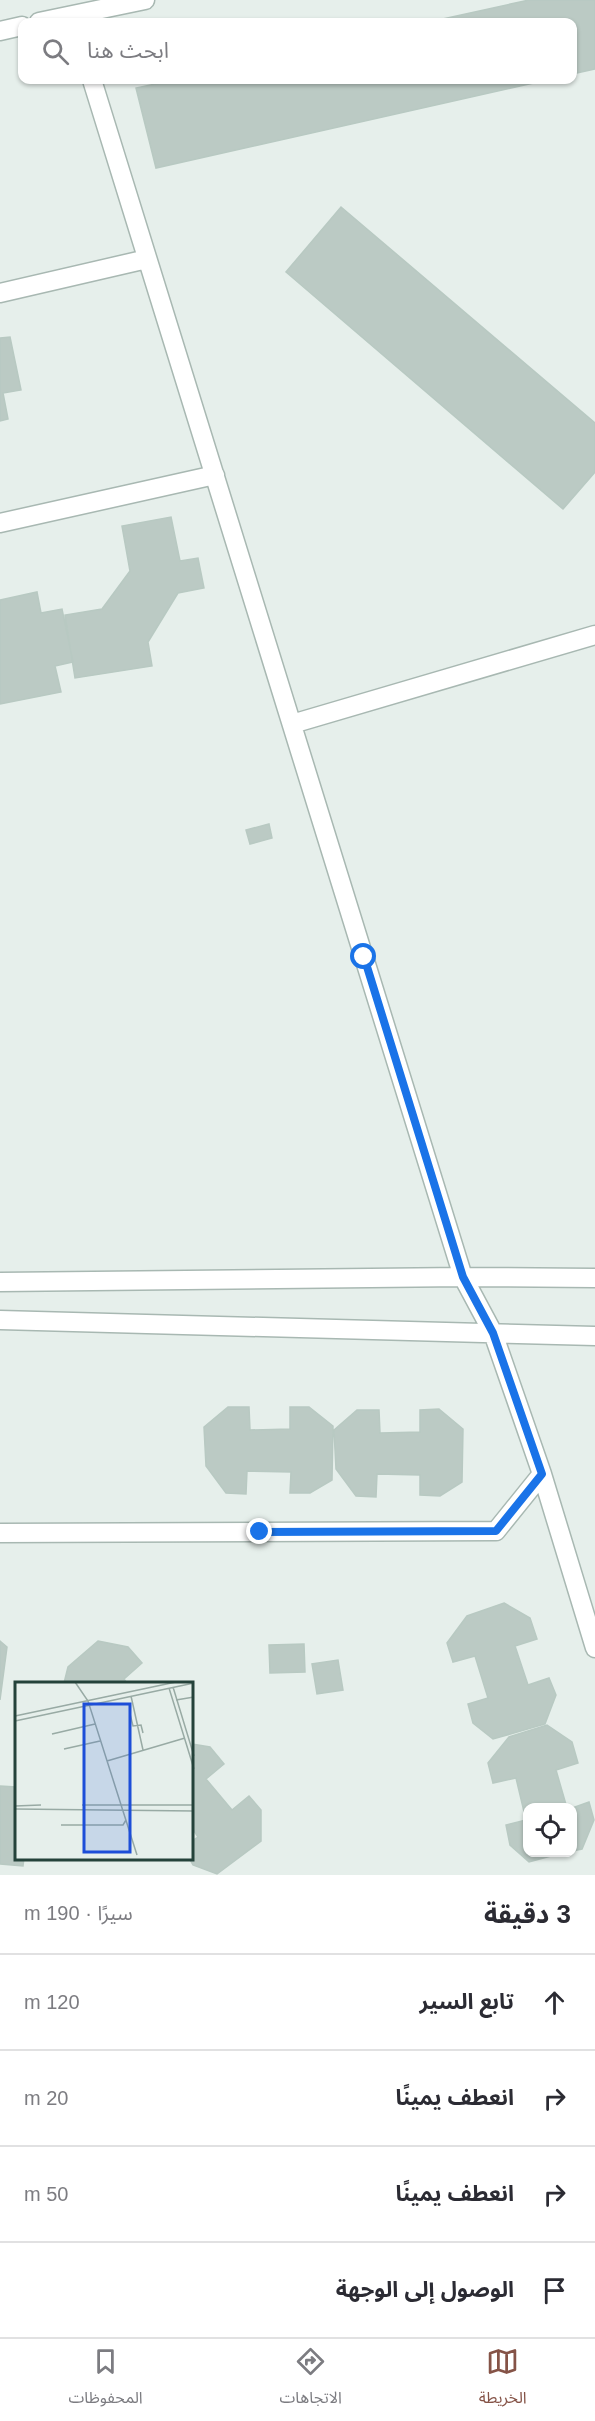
<!DOCTYPE html>
<html lang="ar">
<meta charset="utf-8">
<style>
:root{--surface:#fff;--page:#f7f7f7;--text:#2b2b33;--muted:#7c7c81;--line:#e1e1e2;--accent:#855347}
body{margin:0;font-family:Helvetica,"Noto Sans Arabic",sans-serif;background:var(--page);color:var(--text);direction:rtl}
.controls{position:absolute;right:18px;bottom:18px;display:grid;overflow:hidden;border-radius:12px;box-shadow:0 2px 4px #0004}
.controls button{width:54px;height:54px;display:grid;place-items:center;padding:0;border:0;border-bottom:2px solid var(--line);background:var(--surface);color:var(--text);font:30px sans-serif}
.stop{position:absolute;width:18px;height:18px;margin:-14px;border:4px solid #1a73e8;border-radius:50%;background:#fff}
.stop.end{background:#1a73e8;border-color:#fff;box-shadow:0 2px 6px #0008}
.list{margin:0;padding:0;list-style:none}
h2{display:flex;justify-content:space-between;align-items:center;height:78px;margin:0;padding:0 24px;font-size:26px}
h2 small{font-size:20px;font-weight:400;color:var(--muted)}
.list li{display:grid;grid-template-columns:39px 1fr auto;gap:18px;align-items:center;box-sizing:border-box;height:96px;padding:0 24px;border-top:2px solid var(--line)}
.list b{display:block;font-size:22px;white-space:nowrap}
.list em{font-size:20px;font-style:normal;color:var(--muted)}
.icon{flex:none;width:33px;height:33px;fill:none;stroke:currentColor;stroke-width:2;stroke-linecap:round;stroke-linejoin:round}
.map{position:relative;flex:none;width:595px;height:1875px;overflow:hidden;direction:ltr}
.search{position:absolute;background:var(--surface);box-shadow:0 2px 4px #0004;left:18px;right:18px;top:18px;height:66px;display:flex;align-items:center;gap:15px;box-sizing:border-box;padding:0 21px;border-radius:12px;color:var(--muted);font-size:22px}
.sheet{height:462px;background:var(--surface)}
nav{display:flex;justify-content:space-around;align-items:center;box-sizing:border-box;height:84px;border-top:2px solid var(--line);background:var(--surface);font-size:16px;color:var(--muted)}
nav a{display:grid;justify-items:center;gap:3px}
nav .on{color:var(--accent)}
.map>svg:first-child{display:block}
.building{fill:#bbcac4;stroke:#b8c9c2;stroke-width:1.5}
.lines{fill:none;stroke-linecap:round;stroke-linejoin:round}
.minor-casing{stroke:#a8b8b2;stroke-width:21}
.minor{stroke:#fff;stroke-width:18}
.route{stroke:#1a73e8;stroke-width:8}
.inset-road{fill:none;stroke:#98aaa4;stroke-width:1.5}
.view{fill:#1d4ed8;fill-opacity:0.15;stroke:#1d4ed8;stroke-width:3}
.inset-edge{fill:none;stroke:#24423a;stroke-width:3}
</style>
<div class="map">
<svg width="595" height="1875" viewBox="0 0 595 1875">
<rect width="100%" height="100%" fill="#e6efeb"/>
<!-- building -->
<path class="building" d="M 529,0 L 595,0 L 595,69 L 572,74 L 572,22 L 429,22 Z
M 174,80 L 547,80 L 156,168 L 136,88 Z
M 341,207 L 595,423 L 595,472 L 563,509 L 286,272 Z
M 10,337 L 21,390 L 3,393 L 8,419 L 0,421 L 0,338 Z
M 171,517 L 180,561 L 198,558 L 204,588 L 178,593 L 148,642 L 152,666 L 75,678 L 65,615 L 102,609 L 130,571 L 122,526 Z
M 37,592 L 41,613 L 62,609 L 73,662 L 55,666 L 61,692 L 0,704 L 0,600 Z
M 269,824 L 272,838 L 250,844 L 246,830 Z
M 228,1407 L 249,1407 L 250,1430 L 290,1429 L 290,1407 L 309,1407 L 333,1426 L 332,1480 L 310,1493 L 290,1493 L 291,1472 L 247,1471 L 246,1494 L 226,1493 L 206,1466 L 204,1427 Z
M 439,1409 L 463,1429 L 462,1482 L 440,1496 L 420,1495 L 420,1475 L 377,1474 L 376,1497 L 356,1496 L 336,1469 L 334,1430 L 357,1410 L 379,1410 L 380,1433 L 420,1432 L 420,1410 Z
M 504,1603 L 530,1618 L 537,1639 L 515,1646 L 528,1685 L 549,1678 L 556,1695 L 545,1724 L 493,1739 L 473,1723 L 468,1704 L 488,1698 L 475,1656 L 453,1662 L 447,1643 L 467,1616 Z
M 0,1641 L 7,1647 L 0,1700 Z
M 98,1641 L 128,1647 L 142,1663 L 124,1679 L 127,1683 L 64,1683 L 68,1667 Z
M 304,1644 L 305,1672 L 270,1673 L 269,1645 Z
M 338,1660 L 343,1690 L 317,1694 L 312,1664 Z
M 547,1725 L 572,1742 L 578,1763 L 556,1770 L 567,1808 L 528,1808 L 528,1852 L 566,1852 L 529,1862 L 510,1845 L 506,1825 L 526,1820 L 516,1778 L 493,1783 L 488,1763 L 509,1737 Z
M 192,1744 L 210,1747 L 224,1764 L 206,1779 L 232,1810 L 249,1796 L 261,1810 L 261,1841 L 217,1874 L 193,1865 L 189,1858 L 192,1858 L 192,1841 L 198,1837 L 192,1828 Z
M 0,1786 L 16,1787 L 16,1858 L 24,1858 L 23,1866 L 0,1864 Z
M 589,1802 L 594,1820 L 582,1849 L 572,1851 L 572,1808 Z"/>
<g class="lines">
<!-- minor casing -->
<g class="minor-casing">
<path id="minor" d="M 39,22 L 145,0
M 0,31 L 22,26
M 92,80 L 463,1277 L 493,1333 L 542,1474 L 595,1648
M 0,293 L 147,259
M 0,523 L 215,475
M 292,724 L 595,635
M 0,1282 L 463,1277 L 595,1278
M 0,1320 L 595,1336
M 0,1533 L 496,1531 L 542,1474"/>
</g>
<!-- minor -->
<use href="#minor" class="minor"/>
</g>
<g class="lines">
<!-- route -->
<path class="route" d="M 260,1532 L 496,1531 L 542,1474 L 493,1333 L 463,1277 L 364,957"/>
</g>
<!-- overview -->
<g transform="translate(15 1682)">
<rect width="178" height="178" fill="#e6efeb"/>
<path class="inset-road" d="M 60,0 L 73,19 L 122,173M 158,5 L 179,74M 154,6 L 179,87M 116,14 L 128,68M 161,18 L 179,15M 115,32 L 118,44 L 126,43 L 128,51M 0,34 L 161,0M 0,39 L 179,1M 37,52 L 80,42M 49,67 L 85,59M 92,79 L 170,56M 67,123 L 179,123M 0,124 L 26,123M 0,127 L 179,129M 46,143 L 108,143 L 111,138"/>
<path class="view" d="M 69,22 L 115,22 L 115,170 L 69,170 Z"/>
<rect width="178" height="178" class="inset-edge"/>
</g>
</svg>
<div class="controls">
<button><svg class="icon" aria-label="locate" viewBox="0 0 24 24"><circle cx="12" cy="12" r="6"/><path d="M12 2v4M12 18v4M2 12h4M18 12h4"/></svg></button>
</div>
<div class="stop" style="left:364px;top:957px"></div>
<div class="stop end" style="left:260px;top:1532px"></div>
<div class="search"><svg class="icon" aria-label="search" viewBox="0 0 24 24"><circle cx="10" cy="10" r="6"/><path d="M15 15l6 6"/></svg>ابحث هنا</div>
</div>
<section class="sheet">
<h2>3 دقيقة<small>سيرًا · 190 m</small></h2>
<ul class="list">
<li><svg class="icon" aria-label="ahead" viewBox="0 0 24 24"><path d="M12 20V5M6 11l6-6 6 6"/></svg><div><b>تابع السير</b></div><em>120 m</em></li>
<li><svg class="icon" aria-label="right" viewBox="0 0 24 24"><path d="M7 20v-9h11M14 6l5 5-5 5"/></svg><div><b>انعطف يمينًا</b></div><em>20 m</em></li>
<li><svg class="icon" aria-label="right" viewBox="0 0 24 24"><path d="M7 20v-9h11M14 6l5 5-5 5"/></svg><div><b>انعطف يمينًا</b></div><em>50 m</em></li>
<li><svg class="icon" aria-label="arrive" viewBox="0 0 24 24"><path d="M6 21V4h12l-3 4 3 4H6"/></svg><div><b>الوصول إلى الوجهة</b></div></li>
</ul>
</section>
<nav>
<a class="on"><svg class="icon" aria-label="map" viewBox="0 0 24 24"><path d="M3 6l6-2 6 2 6-2v14l-6 2-6-2-6 2zM9 4v14M15 6v14"/></svg>الخريطة</a>
<a><svg class="icon" aria-label="directions" viewBox="0 0 24 24"><path d="M12 3l9 9-9 9-9-9zM9 14v-3h6M13 9l2 2-2 2"/></svg>الاتجاهات</a>
<a><svg class="icon" aria-label="saved" viewBox="0 0 24 24"><path d="M7 4h10v16l-5-4-5 4z"/></svg>المحفوظات</a>
</nav>
